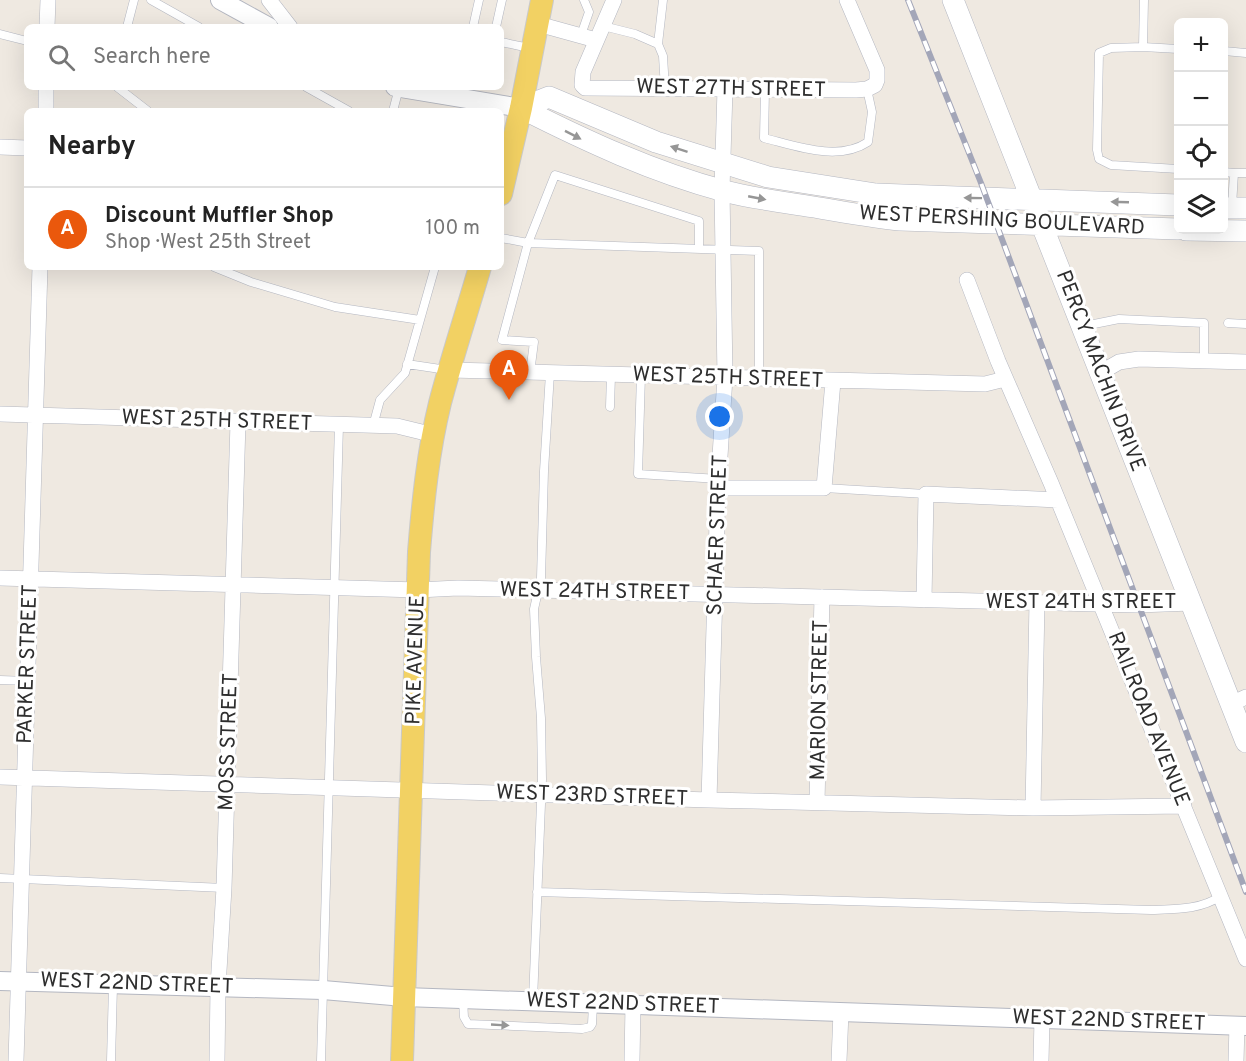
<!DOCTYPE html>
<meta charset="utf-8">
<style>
:root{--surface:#fff;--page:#f2f2f2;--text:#222;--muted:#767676;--line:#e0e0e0;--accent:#ea580c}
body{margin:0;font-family:Overpass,sans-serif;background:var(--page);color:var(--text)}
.controls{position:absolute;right:18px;top:18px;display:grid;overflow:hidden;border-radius:9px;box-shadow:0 6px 24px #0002}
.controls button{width:54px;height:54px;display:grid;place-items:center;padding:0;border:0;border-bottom:2px solid var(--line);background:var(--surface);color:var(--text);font:30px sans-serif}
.you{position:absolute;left:720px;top:417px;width:21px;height:21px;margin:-15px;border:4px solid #fff;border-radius:50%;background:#1a73e8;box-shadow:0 0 0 9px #1a73e833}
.badge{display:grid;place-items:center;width:39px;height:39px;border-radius:50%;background:var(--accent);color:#fff;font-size:20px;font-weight:700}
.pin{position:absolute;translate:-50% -50px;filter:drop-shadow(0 2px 3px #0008)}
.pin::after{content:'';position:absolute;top:32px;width:21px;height:18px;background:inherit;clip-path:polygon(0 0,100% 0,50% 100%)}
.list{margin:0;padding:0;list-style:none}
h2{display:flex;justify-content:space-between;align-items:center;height:78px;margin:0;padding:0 24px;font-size:26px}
h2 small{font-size:20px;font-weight:400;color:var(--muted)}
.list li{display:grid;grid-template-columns:39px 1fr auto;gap:18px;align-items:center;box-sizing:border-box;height:84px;padding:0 24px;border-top:2px solid var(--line)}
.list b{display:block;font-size:22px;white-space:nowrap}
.list p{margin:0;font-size:20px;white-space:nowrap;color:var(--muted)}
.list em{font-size:20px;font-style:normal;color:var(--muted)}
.icon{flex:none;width:33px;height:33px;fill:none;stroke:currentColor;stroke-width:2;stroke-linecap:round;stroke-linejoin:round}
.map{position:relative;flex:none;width:1246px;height:1061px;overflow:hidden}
.search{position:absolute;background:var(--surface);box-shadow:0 6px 24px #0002;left:24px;top:24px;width:480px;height:66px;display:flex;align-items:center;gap:15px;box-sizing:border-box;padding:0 21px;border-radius:9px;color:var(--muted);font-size:22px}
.panel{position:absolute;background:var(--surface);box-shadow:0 6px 24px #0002;left:24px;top:108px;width:480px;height:162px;border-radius:9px}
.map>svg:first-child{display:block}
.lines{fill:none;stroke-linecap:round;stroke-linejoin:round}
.service-casing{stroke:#b4b7c1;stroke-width:9}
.minor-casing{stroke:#b4b7c1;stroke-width:16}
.tertiary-casing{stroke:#b4b7c1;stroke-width:20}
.secondary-casing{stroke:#b4b7c1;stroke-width:22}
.primary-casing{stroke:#c9c9c9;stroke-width:24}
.service{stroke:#fff;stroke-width:8}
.minor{stroke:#fff;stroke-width:15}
.tertiary{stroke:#fff;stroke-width:18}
.secondary{stroke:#fff;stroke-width:21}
.primary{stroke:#f2d163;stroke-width:22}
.rail-casing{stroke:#a3a6b8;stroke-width:6}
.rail{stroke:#fff;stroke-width:4;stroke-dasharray:11;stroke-linecap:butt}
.oneway{fill:#969696}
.labels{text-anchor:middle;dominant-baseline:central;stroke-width:6;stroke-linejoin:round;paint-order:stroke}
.street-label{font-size:21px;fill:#2e2e2e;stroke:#fff}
</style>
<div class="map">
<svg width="1246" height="1061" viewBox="0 0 1246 1061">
<rect width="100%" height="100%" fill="#efe9e1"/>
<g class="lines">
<!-- service casing -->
<g class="service-casing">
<path id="service" d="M 151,0 L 199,27
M 1144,0 L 1143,47 L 1111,48 L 1099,53 L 1097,150 L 1099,159 L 1111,165 L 1178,169
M 603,26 L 635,34 L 658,44 L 663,56 L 665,89
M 127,27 L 134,0
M 473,27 L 479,0
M 496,27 L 502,0
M 0,34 L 27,41
M 581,35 L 589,12 L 584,0
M 501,42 L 529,48
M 658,44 L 663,0
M 1143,47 L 1178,49
M 1224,51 L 1246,53
M 117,87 L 148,111
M 306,87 L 349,111
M 765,90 L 764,138 C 796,146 838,162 868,142 L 872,112 L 867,89
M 393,111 L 399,88
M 1224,172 L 1234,173 L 1232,206
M 1234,173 L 1246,173
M 501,238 L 528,243 L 502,340 L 534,342 L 530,373
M 699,248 L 699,221 L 555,175 L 528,243 L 759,251 L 759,378
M 214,267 L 251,282 L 335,307 L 420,320
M 1228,323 L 1246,324
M 1084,326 L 1119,319 L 1204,323 L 1204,361
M 407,364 L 447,370
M 641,375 L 638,474 L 719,479
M 610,407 L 611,375
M 373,426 L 380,400 L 405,373 L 435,267
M 824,488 L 926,494
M 0,680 L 28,681
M 0,878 L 224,888
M 537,892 L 1151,910 C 1175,909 1200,910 1221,896
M 463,1000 L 464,1017 L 468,1024 L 582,1029 L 590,1027 L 592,1024 L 593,1005
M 533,1000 L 542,779 L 541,718 L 536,657 L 534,609 L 541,578 L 544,471 L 550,373
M 111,1061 L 113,986
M 321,1061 L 339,425"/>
</g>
<!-- minor casing -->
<g class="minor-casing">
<path id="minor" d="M 269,0 L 290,27
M 614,0 L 583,72 L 582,85 L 585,88 L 856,90 L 867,89 L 875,85 L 877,80 L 877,70 L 847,0
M 538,24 L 596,40
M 47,27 L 48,0
M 46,111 L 46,87
M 0,147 L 27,148
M 967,280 L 998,361 L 1051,483 L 1246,959
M 450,370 L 985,384 L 1005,379
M 1100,373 L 1119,362 L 1139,359 L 1246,362
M 0,414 L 397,426 L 434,435
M 718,488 L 824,488 L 833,381
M 0,578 L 418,590 L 458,588 L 1138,605 L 1191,603
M 924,600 L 926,494 L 1058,500
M 1231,704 L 1246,697
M 0,777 L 709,800 L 1033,808 L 1184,806
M 709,800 L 718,488 L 725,377 L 722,190 L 725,89
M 817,802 L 822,597
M 1033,808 L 1037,602
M 16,1061 L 40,267
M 217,1061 L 218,987 L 224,888 L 238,422
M 632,1061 L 633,1005
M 839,1061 L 841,1012
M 1041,1061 L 1042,1019
M 1236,1061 L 1237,1025"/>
</g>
<!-- tertiary casing -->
<g class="tertiary-casing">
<path id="tertiary" d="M 220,0 L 269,27
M 395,87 L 521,108
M 0,981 L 323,990 L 404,997 L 1246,1026"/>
</g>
<!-- secondary casing -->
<g class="secondary-casing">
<path id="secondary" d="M 953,0 L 1246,742
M 521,108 C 586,141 653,172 724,191 C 754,199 784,202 814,207 C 843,212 871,217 900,220 L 1178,229
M 521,108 L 549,97 L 656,142 L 768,177 L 876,194 L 1178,205
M 1224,208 L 1246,208
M 1186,230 L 1246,231"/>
</g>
<!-- primary casing -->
<g class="primary-casing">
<path id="primary" d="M 501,194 L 521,108 L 542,0
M 402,1061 L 419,552 C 423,502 428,452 440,403 C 452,357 467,312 480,267"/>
</g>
<!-- service -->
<use href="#service" class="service"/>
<!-- minor -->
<use href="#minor" class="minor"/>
<!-- tertiary -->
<use href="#tertiary" class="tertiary"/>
<!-- secondary -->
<use href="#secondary" class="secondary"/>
<!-- primary -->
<use href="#primary" class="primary"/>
<!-- rail casing -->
<g class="rail-casing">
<path id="rail" d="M 908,0 L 981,183 L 1246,892"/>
</g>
<!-- rail -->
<use href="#rail" class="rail"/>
</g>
<!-- one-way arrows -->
<defs><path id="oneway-solid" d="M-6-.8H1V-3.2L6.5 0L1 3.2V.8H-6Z" transform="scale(1.5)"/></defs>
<g class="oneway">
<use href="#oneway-solid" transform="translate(573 135) rotate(27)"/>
<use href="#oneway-solid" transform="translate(679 149) rotate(-162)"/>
<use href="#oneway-solid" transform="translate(757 198) rotate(11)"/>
<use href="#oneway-solid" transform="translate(973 198) rotate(-179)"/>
<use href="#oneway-solid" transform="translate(1120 202) rotate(-178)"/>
<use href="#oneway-solid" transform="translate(500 1025) rotate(3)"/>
</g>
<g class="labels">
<!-- street labels -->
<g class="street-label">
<text transform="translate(731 89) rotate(1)">WEST 27TH STREET</text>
<text transform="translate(1002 221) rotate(3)">WEST PERSHING BOULEVARD</text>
<text transform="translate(1100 371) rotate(69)">PERCY MACHIN DRIVE</text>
<text transform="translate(728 378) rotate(2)">WEST 25TH STREET</text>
<text transform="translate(217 421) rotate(2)">WEST 25TH STREET</text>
<text transform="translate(718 535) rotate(-88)">SCHAER STREET</text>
<text transform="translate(595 592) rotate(1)">WEST 24TH STREET</text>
<text x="1081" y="602">WEST 24TH STREET</text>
<text transform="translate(416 660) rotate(-88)">PIKE AVENUE</text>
<text transform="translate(28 664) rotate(-88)">PARKER STREET</text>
<text transform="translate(820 700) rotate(-89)">MARION STREET</text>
<text transform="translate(1148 719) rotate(68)">RAILROAD AVENUE</text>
<text transform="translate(229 742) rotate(-88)">MOSS STREET</text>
<text transform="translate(592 796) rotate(2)">WEST 23RD STREET</text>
<text transform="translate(137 984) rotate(2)">WEST 22ND STREET</text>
<text transform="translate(623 1004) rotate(2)">WEST 22ND STREET</text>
<text transform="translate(1109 1021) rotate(2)">WEST 22ND STREET</text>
</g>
</g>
</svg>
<div class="controls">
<button>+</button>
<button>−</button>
<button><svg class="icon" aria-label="locate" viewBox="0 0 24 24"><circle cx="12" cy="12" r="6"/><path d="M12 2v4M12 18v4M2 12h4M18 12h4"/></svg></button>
<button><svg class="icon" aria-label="layers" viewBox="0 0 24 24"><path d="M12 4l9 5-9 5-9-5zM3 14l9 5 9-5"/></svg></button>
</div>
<div class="you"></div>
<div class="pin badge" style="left:509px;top:400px">A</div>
<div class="search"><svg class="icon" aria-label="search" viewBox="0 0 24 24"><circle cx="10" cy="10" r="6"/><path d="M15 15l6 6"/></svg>Search here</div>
<section class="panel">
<h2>Nearby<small></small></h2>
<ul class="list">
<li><span class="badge">A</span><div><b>Discount Muffler Shop</b><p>Shop · West 25th Street</p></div><em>100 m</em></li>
</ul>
</section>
</div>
